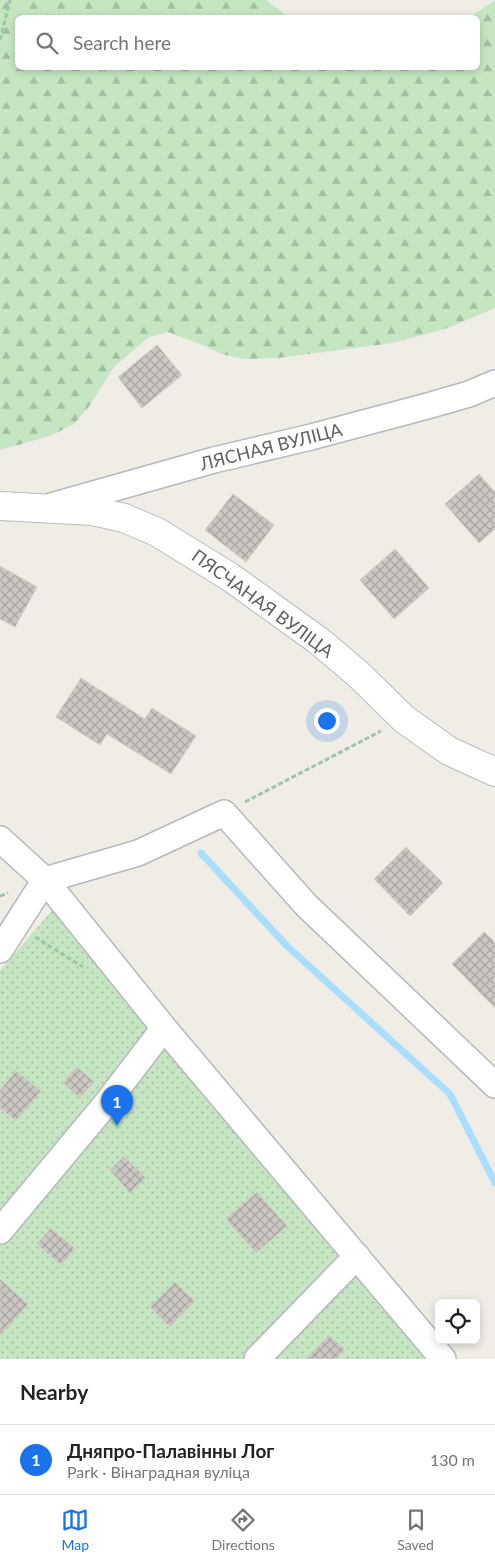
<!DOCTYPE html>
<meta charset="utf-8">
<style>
:root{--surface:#fff;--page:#f2f2f2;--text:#222;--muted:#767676;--line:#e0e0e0;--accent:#1a73e8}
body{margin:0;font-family:Lato,sans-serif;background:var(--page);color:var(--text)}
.controls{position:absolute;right:15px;bottom:15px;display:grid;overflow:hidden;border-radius:8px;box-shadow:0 2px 8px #0003}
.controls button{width:45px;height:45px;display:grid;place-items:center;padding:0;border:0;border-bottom:1px solid var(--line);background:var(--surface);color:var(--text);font:25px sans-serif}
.you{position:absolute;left:326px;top:720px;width:18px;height:18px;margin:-12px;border:4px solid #fff;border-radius:50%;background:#1a73e8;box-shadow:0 0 0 8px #1a73e833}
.badge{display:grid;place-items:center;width:32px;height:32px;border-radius:50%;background:var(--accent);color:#fff;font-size:16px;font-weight:700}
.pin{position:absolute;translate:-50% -41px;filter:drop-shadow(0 1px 2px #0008)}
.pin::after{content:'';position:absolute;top:26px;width:18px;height:15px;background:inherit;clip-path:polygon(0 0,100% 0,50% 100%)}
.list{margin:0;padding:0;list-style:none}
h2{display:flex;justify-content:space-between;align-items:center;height:65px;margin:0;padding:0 20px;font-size:21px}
h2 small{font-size:16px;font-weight:400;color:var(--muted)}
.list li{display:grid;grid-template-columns:32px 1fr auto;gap:15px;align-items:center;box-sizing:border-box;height:70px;padding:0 20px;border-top:1px solid var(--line)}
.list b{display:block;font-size:19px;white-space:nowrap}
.list p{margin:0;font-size:16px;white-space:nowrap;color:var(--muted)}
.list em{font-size:16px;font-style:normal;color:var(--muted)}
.icon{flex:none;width:28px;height:28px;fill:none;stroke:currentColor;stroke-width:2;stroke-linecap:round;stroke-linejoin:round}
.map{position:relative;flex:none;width:495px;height:1359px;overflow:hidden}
.search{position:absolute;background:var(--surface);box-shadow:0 2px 8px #0003;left:15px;right:15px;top:15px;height:55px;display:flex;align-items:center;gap:12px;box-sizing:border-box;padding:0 18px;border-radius:8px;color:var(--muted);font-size:19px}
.sheet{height:135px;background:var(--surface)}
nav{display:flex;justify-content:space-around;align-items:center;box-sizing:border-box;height:70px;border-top:1px solid var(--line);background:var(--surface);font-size:14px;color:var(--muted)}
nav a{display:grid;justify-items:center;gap:2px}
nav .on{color:var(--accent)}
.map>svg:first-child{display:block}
.forest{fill:url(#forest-firs)}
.garden{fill:url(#garden-dots)}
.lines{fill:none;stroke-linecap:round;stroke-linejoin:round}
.stream{stroke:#a9defd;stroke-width:7}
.building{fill:url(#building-cross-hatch);stroke:#d4cec4}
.street-casing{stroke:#b6b9bc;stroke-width:28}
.secondary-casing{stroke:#b7bbbf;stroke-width:30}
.path{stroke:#9dc7a6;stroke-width:3;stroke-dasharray:5 2.5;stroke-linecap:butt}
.street{stroke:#fff;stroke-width:25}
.secondary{stroke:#fff;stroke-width:28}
.labels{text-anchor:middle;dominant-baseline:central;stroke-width:4;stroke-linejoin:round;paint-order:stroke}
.street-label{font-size:18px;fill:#5e6266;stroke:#fff}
</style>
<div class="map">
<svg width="495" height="1359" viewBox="0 0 495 1359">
<defs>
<pattern id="forest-firs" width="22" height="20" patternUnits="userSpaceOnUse" patternTransform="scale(1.25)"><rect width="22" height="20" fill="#c6e6c3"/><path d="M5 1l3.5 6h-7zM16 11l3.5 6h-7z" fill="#a4bea2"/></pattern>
<pattern id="garden-dots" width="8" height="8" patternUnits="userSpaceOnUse" patternTransform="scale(1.25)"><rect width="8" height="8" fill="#c6e6c3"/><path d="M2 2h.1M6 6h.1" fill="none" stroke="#a4bea2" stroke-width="1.8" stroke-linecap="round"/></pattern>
<pattern id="building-cross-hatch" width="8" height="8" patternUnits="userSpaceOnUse" patternTransform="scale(1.25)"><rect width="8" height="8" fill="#cbc8c3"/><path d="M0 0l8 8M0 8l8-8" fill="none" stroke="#a8a6a2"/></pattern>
</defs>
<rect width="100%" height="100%" fill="#f0ede6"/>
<!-- forest -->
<path class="forest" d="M 0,0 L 266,0 L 289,17 L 18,18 L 18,68 L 478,68 L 478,18 L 470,17 L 495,0 L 495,308 L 445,329 L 392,343 L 278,358 L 245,359 L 221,354 L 203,345 L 168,332 L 149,337 L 114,367 L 88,408 L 74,424 L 50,436 L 0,450 Z"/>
<!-- garden -->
<path class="garden" d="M 54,908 L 427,1359 L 0,1359 L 0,971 Z"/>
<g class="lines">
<!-- stream -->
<path class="stream" d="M 201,853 L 287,946 L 450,1094 L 495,1183"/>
</g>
<!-- building -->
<path class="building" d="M 157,345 L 182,375 L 142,408 L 118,377 Z
M 479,474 L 495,492 L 495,529 L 479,543 L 445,504 Z
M 233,494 L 274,525 L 246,562 L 205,530 Z
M 395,549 L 429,588 L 394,619 L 360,580 Z
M 0,566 L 37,587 L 15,627 L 0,619 Z
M 81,678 L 145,719 L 152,708 L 196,736 L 171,774 L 107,734 L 100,745 L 56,717 Z
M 406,847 L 443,883 L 410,916 L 374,879 Z
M 484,932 L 495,942 L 495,1008 L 452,964 Z
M 77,1067 L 94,1082 L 80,1098 L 63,1083 Z
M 16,1071 L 41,1091 L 16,1121 L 0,1108 L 0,1090 Z
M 124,1156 L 146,1178 L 130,1193 L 110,1170 Z
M 257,1192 L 287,1226 L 256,1253 L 226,1219 Z
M 51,1228 L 75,1249 L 61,1265 L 37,1244 Z
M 0,1279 L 28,1304 L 0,1336 Z
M 175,1282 L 195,1301 L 170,1327 L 150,1307 Z
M 329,1335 L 345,1350 L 336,1359 L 306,1359 Z"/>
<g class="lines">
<!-- street casing -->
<g class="street-casing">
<path id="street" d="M 51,506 L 214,460 L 311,437 L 431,405 L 469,394 L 495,383
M 0,839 L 45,880 L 164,1028 L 443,1359
M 0,950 L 45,880 L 138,853 L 224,813 L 306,905 L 495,1085
M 0,1231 L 105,1105 L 164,1028
M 257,1359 L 357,1256"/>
</g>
<!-- secondary casing -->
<g class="secondary-casing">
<path id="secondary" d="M 0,506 L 93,511 L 124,518 L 157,532 L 230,577 L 319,641 L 358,674 L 404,719 L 449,751 L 495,772"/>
</g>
<!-- path -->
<path class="path" d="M 0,40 L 10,0
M 245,802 L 381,731
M 0,896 L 8,893
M 35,937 L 83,967"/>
<!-- street -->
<use href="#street" class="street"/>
<!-- secondary -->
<use href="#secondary" class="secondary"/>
</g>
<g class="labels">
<!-- street labels -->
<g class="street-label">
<text transform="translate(271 446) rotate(-14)">ЛЯСНАЯ ВУЛІЦА</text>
<text transform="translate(263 603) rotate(36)">ПЯСЧАНАЯ ВУЛІЦА</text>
</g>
</g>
</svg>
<div class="controls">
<button><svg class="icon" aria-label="locate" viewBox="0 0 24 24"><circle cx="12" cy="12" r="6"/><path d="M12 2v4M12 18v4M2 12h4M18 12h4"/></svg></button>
</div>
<div class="you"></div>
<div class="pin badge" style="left:117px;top:1126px">1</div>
<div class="search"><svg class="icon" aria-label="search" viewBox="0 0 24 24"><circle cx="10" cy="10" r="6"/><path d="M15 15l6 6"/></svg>Search here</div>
</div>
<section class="sheet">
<h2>Nearby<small></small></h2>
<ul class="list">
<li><span class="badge">1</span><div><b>Дняпро-Палавінны Лог</b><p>Park · Вінаградная вуліца</p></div><em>130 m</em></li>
</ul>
</section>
<nav>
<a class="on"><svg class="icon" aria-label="map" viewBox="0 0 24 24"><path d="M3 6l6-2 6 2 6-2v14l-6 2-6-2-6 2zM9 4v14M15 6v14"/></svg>Map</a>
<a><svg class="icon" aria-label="directions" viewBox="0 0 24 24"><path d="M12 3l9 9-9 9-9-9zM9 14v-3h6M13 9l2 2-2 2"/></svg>Directions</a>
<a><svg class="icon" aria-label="saved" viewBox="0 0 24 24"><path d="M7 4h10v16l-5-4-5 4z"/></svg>Saved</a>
</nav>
